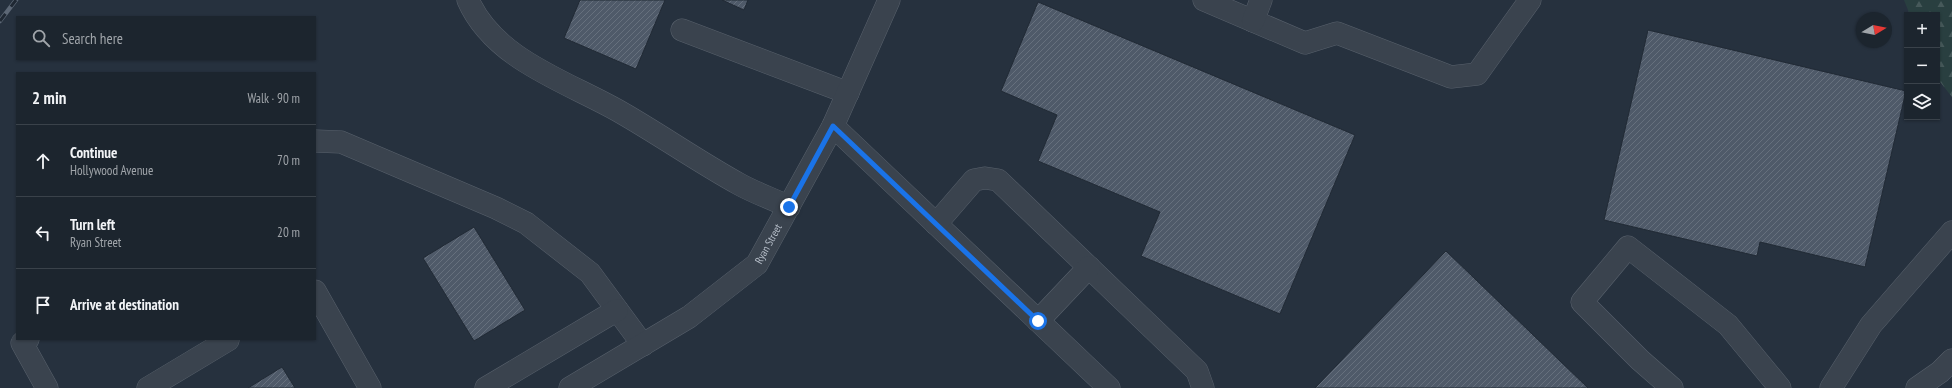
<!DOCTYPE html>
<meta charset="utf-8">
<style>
:root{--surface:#1c252e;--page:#29313a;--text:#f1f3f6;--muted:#a0a5aa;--line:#3a424a}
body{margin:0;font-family:"PT Sans Narrow",sans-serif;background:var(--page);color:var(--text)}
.controls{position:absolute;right:12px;top:12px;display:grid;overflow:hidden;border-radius:0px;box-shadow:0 1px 3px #0004}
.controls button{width:36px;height:36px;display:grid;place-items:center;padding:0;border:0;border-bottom:1px solid var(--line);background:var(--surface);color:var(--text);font:20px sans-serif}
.compass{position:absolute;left:1856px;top:12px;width:36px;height:36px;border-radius:50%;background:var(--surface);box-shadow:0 1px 3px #0004;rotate:80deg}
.stop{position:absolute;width:12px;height:12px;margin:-9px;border:3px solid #1a73e8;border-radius:50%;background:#fff}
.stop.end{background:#1a73e8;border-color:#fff;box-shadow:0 1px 4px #0008}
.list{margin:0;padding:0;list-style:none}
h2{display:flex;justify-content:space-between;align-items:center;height:52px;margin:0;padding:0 16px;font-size:17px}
h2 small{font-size:13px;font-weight:400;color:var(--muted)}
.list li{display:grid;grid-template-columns:26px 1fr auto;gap:12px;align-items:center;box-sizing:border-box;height:72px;padding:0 16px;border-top:1px solid var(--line)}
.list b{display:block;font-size:15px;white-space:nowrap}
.list p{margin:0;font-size:13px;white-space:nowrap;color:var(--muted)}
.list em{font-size:13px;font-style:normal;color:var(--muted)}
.icon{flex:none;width:22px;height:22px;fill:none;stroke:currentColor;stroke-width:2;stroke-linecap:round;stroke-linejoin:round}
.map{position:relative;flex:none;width:1952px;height:388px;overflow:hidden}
.search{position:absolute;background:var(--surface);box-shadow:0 1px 3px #0004;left:16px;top:16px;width:300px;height:44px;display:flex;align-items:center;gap:10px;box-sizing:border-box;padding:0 14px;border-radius:0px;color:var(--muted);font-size:15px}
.panel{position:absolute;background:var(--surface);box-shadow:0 1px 3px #0004;left:16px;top:72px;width:300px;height:268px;border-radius:0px}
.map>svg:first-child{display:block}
.forest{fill:url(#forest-firs)}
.building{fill:url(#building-hatch);stroke:#212a35}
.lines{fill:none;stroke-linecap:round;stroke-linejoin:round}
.minor-casing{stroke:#58616c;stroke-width:23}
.minor{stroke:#3a434e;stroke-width:22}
.rail-casing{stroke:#5c6775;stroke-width:4.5}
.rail{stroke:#1f2833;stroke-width:3;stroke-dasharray:9;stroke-linecap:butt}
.route{stroke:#1a73e8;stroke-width:5}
.labels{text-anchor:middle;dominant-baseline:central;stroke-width:3;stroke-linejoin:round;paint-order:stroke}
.street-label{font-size:11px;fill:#b6bec9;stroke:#1f2833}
</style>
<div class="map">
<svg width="1952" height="388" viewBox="0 0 1952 388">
<defs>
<pattern id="forest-firs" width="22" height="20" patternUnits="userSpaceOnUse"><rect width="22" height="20" fill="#293f40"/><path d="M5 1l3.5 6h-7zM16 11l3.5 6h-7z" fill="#46595a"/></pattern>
<pattern id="building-hatch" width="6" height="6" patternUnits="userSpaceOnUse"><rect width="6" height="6" fill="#4f5a69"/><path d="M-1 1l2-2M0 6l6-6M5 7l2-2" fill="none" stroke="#66707d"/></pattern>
</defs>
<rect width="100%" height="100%" fill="#26313e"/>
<!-- forest -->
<path class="forest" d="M 1904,0 L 1952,0 L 1952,97 L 1937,78 L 1937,15 L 1910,15 Z"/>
<!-- building -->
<path class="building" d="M 580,0 L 665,0 L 636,69 L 564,38 Z
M 722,0 L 748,0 L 744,10 Z
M 1038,2 L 1355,135 L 1280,314 L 1141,256 L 1160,212 L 1038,161 L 1057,115 L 1001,91 Z
M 1648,30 L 1906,91 L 1865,267 L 1760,242 L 1757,256 L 1604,220 Z
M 474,227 L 525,310 L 474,341 L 423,258 Z
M 1446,251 L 1588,388 L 1315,388 Z
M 282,367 L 295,388 L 248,388 Z"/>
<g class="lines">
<!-- minor casing -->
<g class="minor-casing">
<g id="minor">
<path d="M 468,0 C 495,61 569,82 622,113 C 662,136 699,162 739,184 C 755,193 773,199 789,207"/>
<path d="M 1204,0 L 1305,43 L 1337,33 L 1451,77 L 1477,74 L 1530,0"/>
<path d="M 1253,21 L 1261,0"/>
<path d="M 682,30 L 848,93"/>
<path d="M 833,126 L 1109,388"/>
<path d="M 315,141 L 341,142 L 496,208 L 526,223 L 590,273 L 643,345"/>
<path d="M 936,224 L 974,180 L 985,178 L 998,180 L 1197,371 L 1203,388"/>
<path d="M 315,291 L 370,388"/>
<path d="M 1038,321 L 1089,267"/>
<path d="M 28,339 L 22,343 L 47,388"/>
<path d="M 148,388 L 228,340 L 227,339"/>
<path d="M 486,388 L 617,310"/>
<path id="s1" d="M 570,388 L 689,317 L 757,264 L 833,126 L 889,0"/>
<path d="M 1672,388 L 1640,360 L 1582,302 L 1628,247 L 1728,325 L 1780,388"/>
<path d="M 1831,388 L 1871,325 L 1952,232"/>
<path d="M 1917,388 L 1940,372 L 1952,360"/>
</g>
</g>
<!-- minor -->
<use href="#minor" class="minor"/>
<!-- rail casing -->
<g class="rail-casing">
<path id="rail" d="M 0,21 L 16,0"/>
</g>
<!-- rail -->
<use href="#rail" class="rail"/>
</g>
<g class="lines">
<!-- route -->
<path class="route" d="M 789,207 L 833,126 L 1038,321"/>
</g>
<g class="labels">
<!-- street labels -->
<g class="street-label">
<text stroke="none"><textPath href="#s1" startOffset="248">Ryan Street</textPath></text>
</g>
</g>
</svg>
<div class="controls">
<button>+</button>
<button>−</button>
<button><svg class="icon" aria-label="layers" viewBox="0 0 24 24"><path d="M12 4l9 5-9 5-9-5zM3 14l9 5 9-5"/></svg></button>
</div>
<svg class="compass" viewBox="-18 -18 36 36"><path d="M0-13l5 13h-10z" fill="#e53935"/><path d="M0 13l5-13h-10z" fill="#a0a5aa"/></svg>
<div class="stop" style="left:1038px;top:321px"></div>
<div class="stop end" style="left:789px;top:207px"></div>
<div class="search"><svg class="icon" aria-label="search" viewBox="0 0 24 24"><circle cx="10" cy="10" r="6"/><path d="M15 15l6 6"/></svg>Search here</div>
<section class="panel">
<h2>2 min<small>Walk · 90 m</small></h2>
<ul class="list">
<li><svg class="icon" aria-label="ahead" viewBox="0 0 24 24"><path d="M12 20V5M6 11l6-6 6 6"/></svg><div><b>Continue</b><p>Hollywood Avenue</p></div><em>70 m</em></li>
<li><svg class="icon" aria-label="left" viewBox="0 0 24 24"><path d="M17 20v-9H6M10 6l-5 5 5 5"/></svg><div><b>Turn left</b><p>Ryan Street</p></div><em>20 m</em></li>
<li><svg class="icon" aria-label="arrive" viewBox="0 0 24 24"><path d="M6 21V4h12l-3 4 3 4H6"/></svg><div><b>Arrive at destination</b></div></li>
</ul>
</section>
</div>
